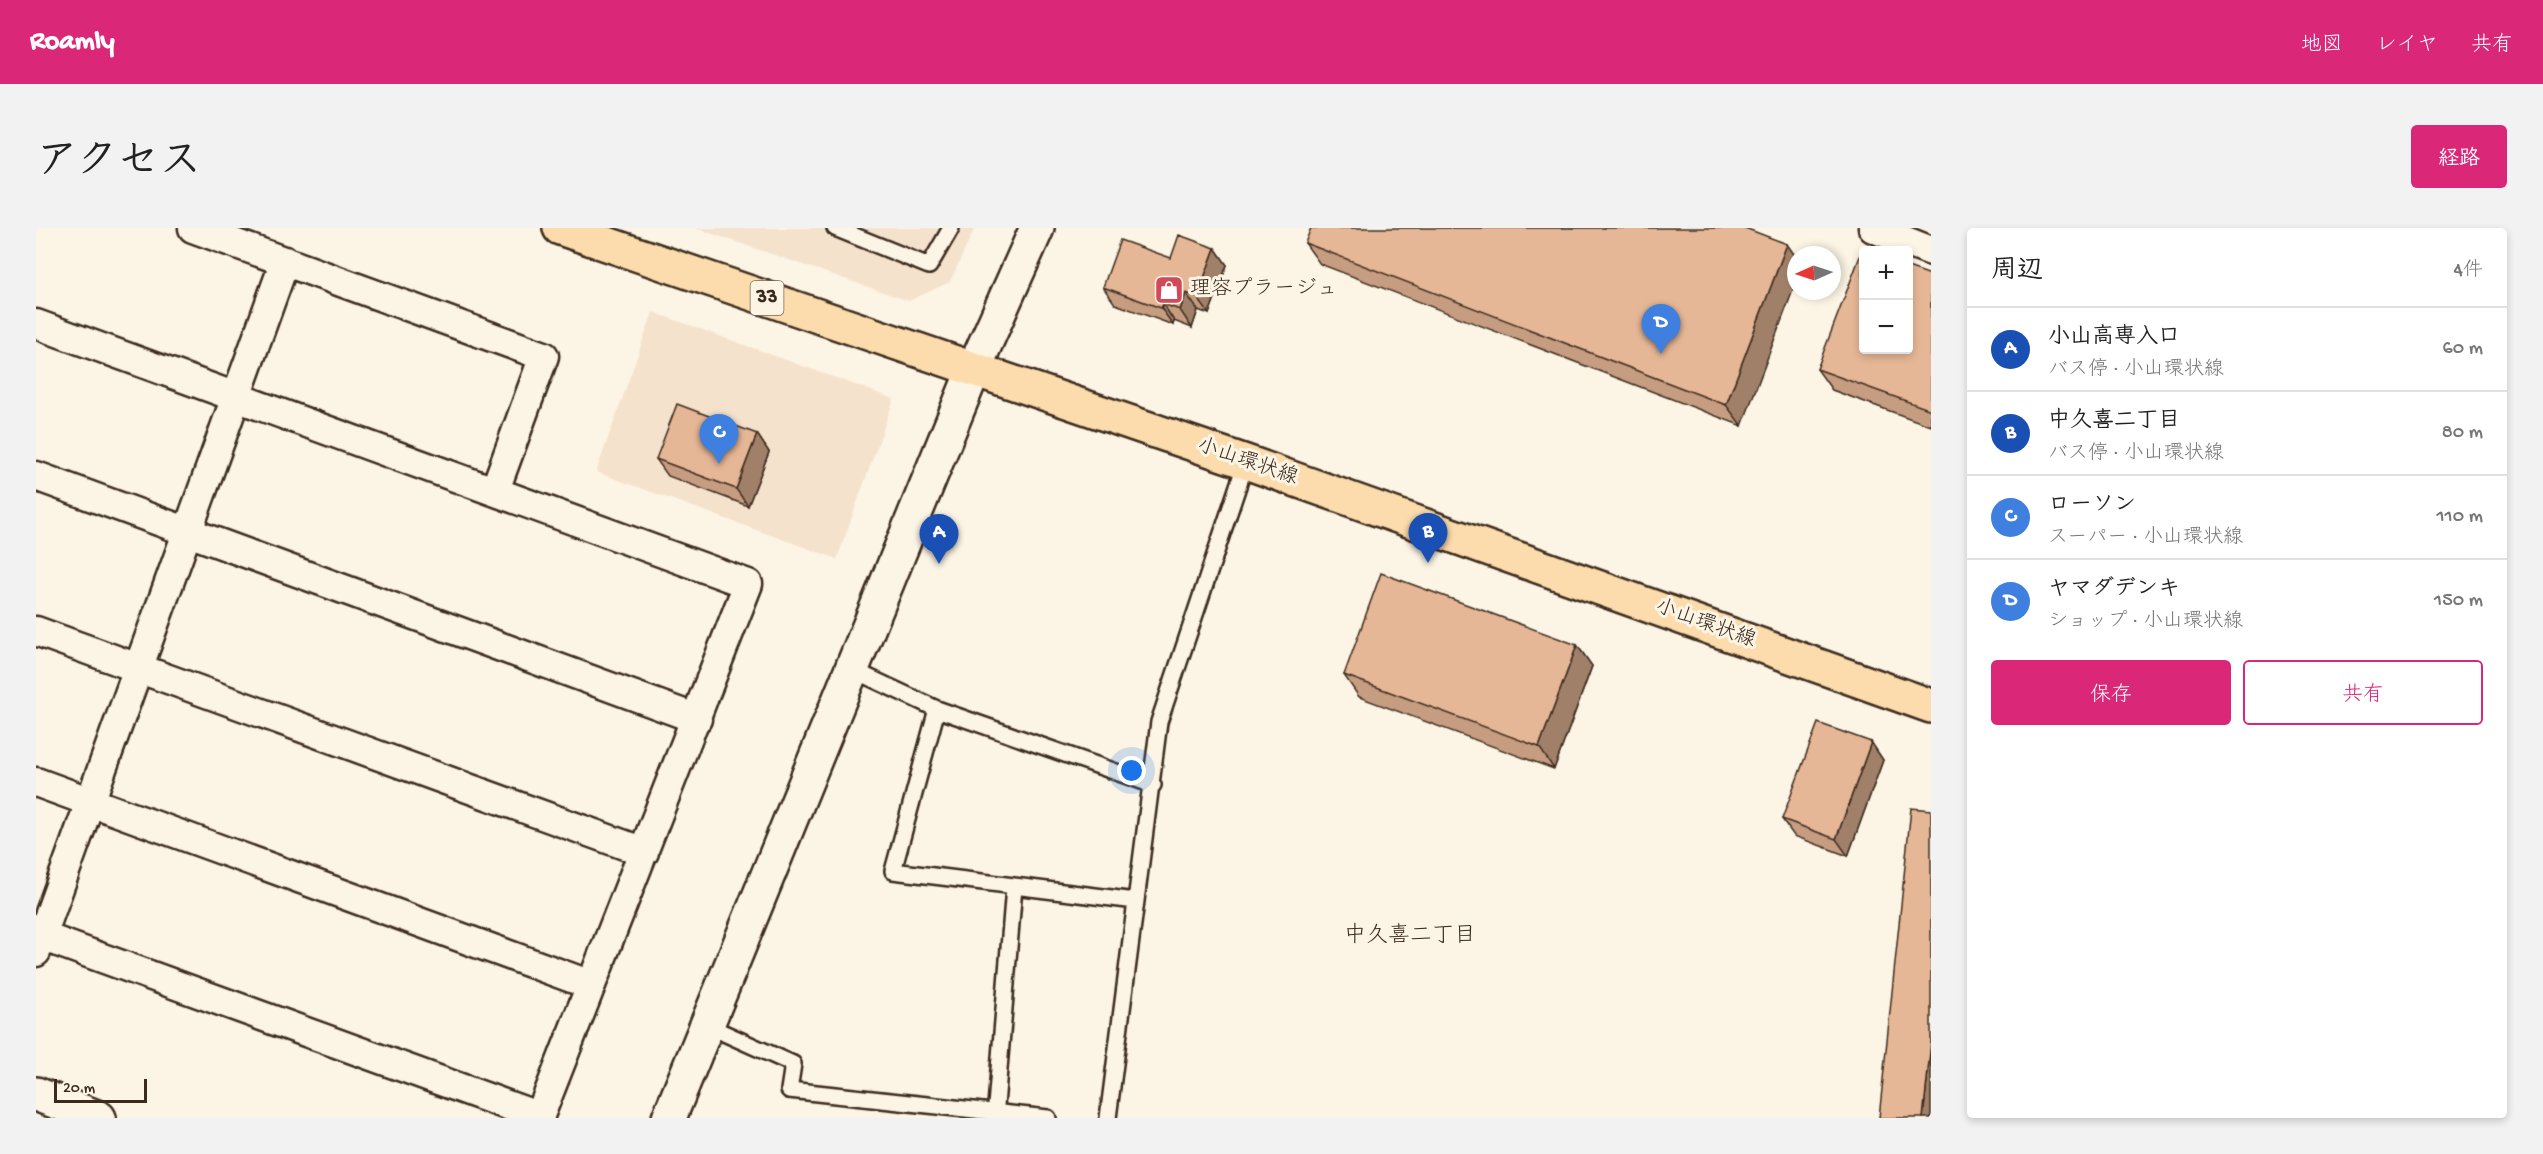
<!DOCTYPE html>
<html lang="ja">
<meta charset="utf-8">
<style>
:root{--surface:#fff;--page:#f2f2f2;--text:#222;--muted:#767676;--line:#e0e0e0;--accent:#db2777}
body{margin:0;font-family:"Gochi Hand","Klee One",sans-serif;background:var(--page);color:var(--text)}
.controls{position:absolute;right:18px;top:18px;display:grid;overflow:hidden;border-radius:6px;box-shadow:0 3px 9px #0003}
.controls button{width:54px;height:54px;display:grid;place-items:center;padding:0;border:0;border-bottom:2px solid var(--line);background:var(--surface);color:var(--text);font:30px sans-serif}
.compass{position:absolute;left:1751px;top:18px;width:54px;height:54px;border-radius:50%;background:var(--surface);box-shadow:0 3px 9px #0003;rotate:267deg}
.scale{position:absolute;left:18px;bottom:15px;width:93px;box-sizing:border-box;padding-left:6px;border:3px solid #3b2a1e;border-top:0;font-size:16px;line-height:21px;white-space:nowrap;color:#3b2a1e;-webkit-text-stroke:4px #fcf5e5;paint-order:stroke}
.you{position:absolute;left:1096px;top:543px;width:21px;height:21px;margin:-15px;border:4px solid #fff;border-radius:50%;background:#1a73e8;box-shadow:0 0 0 9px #1a73e833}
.badge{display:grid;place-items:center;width:39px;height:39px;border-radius:50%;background:var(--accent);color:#fff;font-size:20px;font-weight:700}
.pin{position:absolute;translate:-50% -50px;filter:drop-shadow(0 2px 3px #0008)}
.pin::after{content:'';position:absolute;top:32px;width:21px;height:18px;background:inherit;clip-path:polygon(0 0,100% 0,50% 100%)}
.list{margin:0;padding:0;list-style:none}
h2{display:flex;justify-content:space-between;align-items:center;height:78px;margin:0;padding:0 24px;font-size:26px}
h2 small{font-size:20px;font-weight:400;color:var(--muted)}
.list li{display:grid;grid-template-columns:39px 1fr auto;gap:18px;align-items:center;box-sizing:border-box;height:84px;padding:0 24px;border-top:2px solid var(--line)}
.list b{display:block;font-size:22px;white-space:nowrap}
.list p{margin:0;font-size:20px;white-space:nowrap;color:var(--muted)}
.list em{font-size:20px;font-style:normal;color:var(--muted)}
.actions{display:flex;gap:12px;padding:18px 24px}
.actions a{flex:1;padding:14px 0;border:2px solid var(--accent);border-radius:6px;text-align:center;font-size:21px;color:var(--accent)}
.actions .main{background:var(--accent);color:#fff}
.map{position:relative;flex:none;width:1895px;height:890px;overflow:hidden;border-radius:6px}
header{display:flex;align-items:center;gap:36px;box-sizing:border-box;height:84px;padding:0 30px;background:var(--accent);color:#fff}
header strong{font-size:28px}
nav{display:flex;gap:33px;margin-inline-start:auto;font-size:21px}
.intro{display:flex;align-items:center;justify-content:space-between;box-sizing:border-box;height:144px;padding:0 36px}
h1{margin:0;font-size:42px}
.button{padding:15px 27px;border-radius:6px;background:var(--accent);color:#fff;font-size:21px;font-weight:700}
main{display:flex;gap:36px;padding:0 36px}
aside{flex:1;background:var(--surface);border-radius:6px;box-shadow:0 3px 9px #0003}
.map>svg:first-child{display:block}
.built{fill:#f5e2cd}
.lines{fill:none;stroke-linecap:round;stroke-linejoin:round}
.lane-casing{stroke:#3b2a1e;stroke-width:20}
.street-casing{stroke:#3b2a1e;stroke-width:33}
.secondary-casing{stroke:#3b2a1e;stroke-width:38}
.primary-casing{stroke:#3b2a1e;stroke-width:38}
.lane{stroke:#fcf5e5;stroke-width:15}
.street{stroke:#fcf5e5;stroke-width:28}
.secondary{stroke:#fcf5e5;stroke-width:33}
.primary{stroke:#fcdcac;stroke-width:33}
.wall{fill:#c69d81;stroke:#3b2a1e;stroke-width:1.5}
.shaded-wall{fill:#a18069;stroke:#3b2a1e;stroke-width:1.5}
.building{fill:#e6b796;stroke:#3b2a1e;stroke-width:1.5}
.labels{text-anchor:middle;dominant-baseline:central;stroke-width:6;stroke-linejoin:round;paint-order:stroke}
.shield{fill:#fcf5e5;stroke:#75675a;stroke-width:1.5}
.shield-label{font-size:20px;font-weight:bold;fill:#3b2a1e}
.poi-label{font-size:21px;fill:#3b2a1e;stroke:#fcf5e5;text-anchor:start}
.street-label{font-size:21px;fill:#3b2a1e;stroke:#fcf5e5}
.neighbourhood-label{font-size:22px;fill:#3b2a1e;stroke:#fcf5e5}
</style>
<header>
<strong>Roamly</strong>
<nav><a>地図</a><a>レイヤ</a><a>共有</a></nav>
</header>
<div class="intro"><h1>アクセス</h1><a class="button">経路</a></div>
<main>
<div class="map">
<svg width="1895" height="890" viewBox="0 0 1895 890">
<rect width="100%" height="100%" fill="#fcf5e5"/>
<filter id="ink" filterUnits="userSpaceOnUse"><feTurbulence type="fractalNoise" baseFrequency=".0167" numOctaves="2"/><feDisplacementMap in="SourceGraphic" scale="12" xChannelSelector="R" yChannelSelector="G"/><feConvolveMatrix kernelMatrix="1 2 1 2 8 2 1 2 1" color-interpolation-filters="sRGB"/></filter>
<g filter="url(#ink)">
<!-- built -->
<path class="built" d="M 659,0 L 939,0 L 914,54 L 873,73 Z
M 617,84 L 858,171 L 801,331 L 560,244 Z"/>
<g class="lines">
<!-- lane casing -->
<g class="lane-casing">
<path id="lane" d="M 799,0 L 893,38 L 915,0
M 815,441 L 901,481 L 857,643 L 1100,673 L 1072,890
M 901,481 L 1117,557
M 1100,673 L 1123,494 L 1210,234
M 670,797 L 757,836 L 753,862 L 1012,890
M 959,890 L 978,659"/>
</g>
<!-- street casing -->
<g class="street-casing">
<path id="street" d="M 157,0 L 508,128 L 459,262
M 1837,0 L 1895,23
M 0,96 L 712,356 L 503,890
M 0,248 L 661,491
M 0,403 L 608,624
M 0,554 L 555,757
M 0,706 L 504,889
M 0,724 L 249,33"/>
</g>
<!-- secondary casing -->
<g class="secondary-casing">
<path id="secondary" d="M 0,866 L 63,890
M 633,890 L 938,141 L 1001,0"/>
</g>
<!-- primary casing -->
<g class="primary-casing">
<path id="primary" d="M 524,0 L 1210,234 L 1895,478"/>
</g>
<!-- lane -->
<use href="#lane" class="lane"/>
<!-- street -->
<use href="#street" class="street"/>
<!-- secondary -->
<use href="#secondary" class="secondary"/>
<!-- primary -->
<use href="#primary" class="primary"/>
</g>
<!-- wall -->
<path class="wall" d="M 1709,0 L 1706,198 L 1284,36 L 1269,15 Z
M 1179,20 L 1191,37 L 1173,86 L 1162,82 L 1156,100 L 1138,93 L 1137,97 L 1079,76 L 1067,59 L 1135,30 Z
M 1895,47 L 1895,198 L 1796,162 L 1781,141 Z
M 721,206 L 733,224 L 712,278 L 632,248 L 620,231 Z
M 1541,417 L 1556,438 L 1518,541 L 1323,469 L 1308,447 Z
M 1835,514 L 1847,532 L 1812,628 L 1758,608 L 1746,591 Z"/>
<!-- shaded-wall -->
<path class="shaded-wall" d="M 1751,16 L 1760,29 L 1760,54 L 1706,198 L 1690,177 Z
M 1179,20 L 1191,37 L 1173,86 L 1161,69 Z
M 1150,65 L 1162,82 L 1156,100 L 1144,82 Z
M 1127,76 L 1138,93 L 1137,97 L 1125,80 Z
M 721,206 L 733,224 L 712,278 L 700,261 Z
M 1541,417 L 1556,438 L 1518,541 L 1503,519 Z
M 1835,514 L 1847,532 L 1812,628 L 1800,611 Z
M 1895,814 L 1895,890 L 1887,890 Z"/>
<!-- building -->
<path class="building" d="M 1275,0 L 1709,0 L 1751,16 L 1690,177 L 1269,15 Z
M 1143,7 L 1179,20 L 1161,69 L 1150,65 L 1144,82 L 1127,76 L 1125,80 L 1067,59 L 1084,12 L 1135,30 Z
M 1826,23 L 1827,23 L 1827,122 L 1872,122 L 1872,39 L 1895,47 L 1895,182 L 1781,141 Z
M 641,176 L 721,206 L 700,261 L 620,231 Z
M 1345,345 L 1541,417 L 1503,519 L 1308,447 Z
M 1782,495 L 1835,514 L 1800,611 L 1746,591 Z
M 1875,580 L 1895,582 L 1895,814 L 1887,890 L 1843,890 Z"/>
</g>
<!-- icons -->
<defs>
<g id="shop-square" transform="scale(1.5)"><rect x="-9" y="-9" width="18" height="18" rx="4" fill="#d1495b" stroke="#fcf5e5"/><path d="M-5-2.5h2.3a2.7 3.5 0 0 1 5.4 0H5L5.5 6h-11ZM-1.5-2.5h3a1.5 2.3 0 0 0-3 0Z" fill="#fff"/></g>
</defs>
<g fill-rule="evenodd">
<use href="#shop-square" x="1133" y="62"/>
</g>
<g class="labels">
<!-- shield labels -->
<rect class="shield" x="714.5" y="53" width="33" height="34" rx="4.5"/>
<g class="shield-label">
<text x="731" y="70">33</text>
</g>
<!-- poi labels -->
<g class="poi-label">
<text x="1154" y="62">理容プラージュ</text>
</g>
<!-- street labels -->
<g class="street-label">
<text transform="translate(1211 235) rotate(19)">小山環状線</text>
<text transform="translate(1669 397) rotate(20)">小山環状線</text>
</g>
<!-- neighbourhood labels -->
<g class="neighbourhood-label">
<text x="1374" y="709">中久喜二丁目</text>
</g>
</g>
</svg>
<div class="controls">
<button>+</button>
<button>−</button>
</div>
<svg class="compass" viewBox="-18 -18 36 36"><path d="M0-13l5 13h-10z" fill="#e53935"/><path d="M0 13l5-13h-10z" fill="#767676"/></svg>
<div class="scale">20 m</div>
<div class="you"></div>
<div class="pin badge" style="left:903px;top:336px;background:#1a4fb4">A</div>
<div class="pin badge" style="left:1392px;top:335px;background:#1a4fb4">B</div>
<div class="pin badge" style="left:683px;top:236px;background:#3f7fe0">C</div>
<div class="pin badge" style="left:1625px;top:126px;background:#3f7fe0">D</div>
</div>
<aside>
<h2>周辺<small>4件</small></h2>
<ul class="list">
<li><span class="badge" style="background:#1a4fb4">A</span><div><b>小山高専入口</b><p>バス停 · 小山環状線</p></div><em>60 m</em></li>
<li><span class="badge" style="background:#1a4fb4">B</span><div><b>中久喜二丁目</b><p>バス停 · 小山環状線</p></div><em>80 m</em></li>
<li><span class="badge" style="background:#3f7fe0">C</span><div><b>ローソン</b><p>スーパー · 小山環状線</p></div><em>110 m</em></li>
<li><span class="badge" style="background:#3f7fe0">D</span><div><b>ヤマダデンキ</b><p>ショップ · 小山環状線</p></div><em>150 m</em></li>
</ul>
<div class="actions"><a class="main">保存</a><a>共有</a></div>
</aside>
</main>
